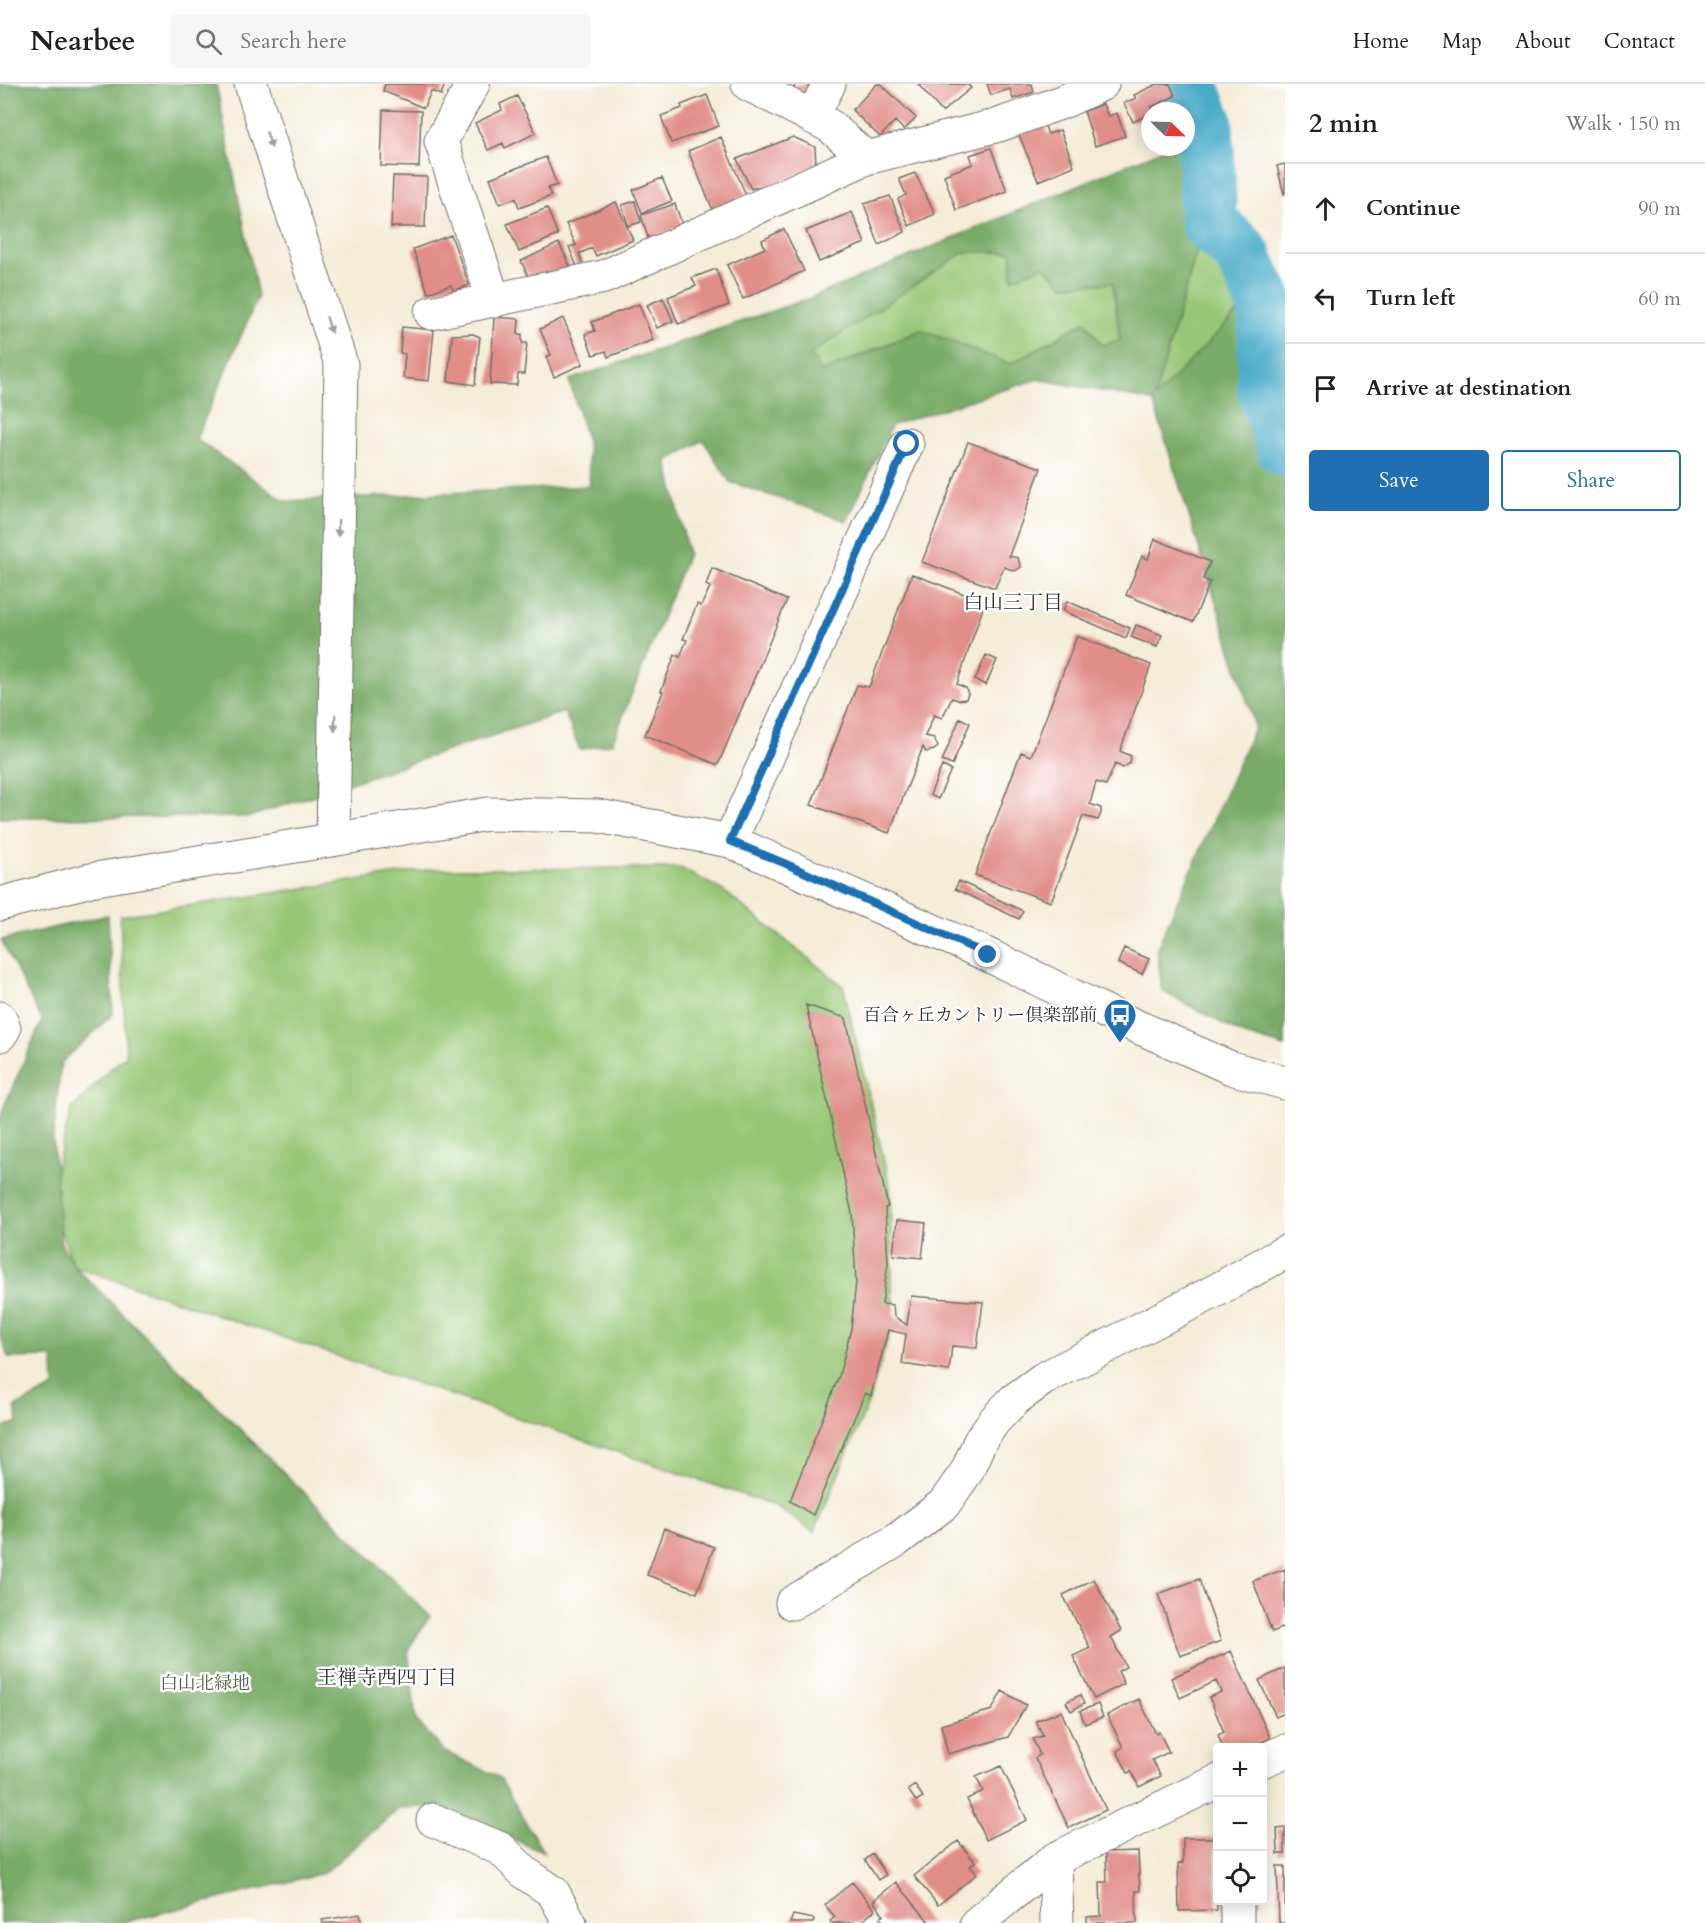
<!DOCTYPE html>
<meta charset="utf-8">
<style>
:root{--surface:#fff;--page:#f6f6f6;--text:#202124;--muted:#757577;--line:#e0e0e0;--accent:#1f6fb2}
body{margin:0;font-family:Cardo,"Noto Serif JP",serif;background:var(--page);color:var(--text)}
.controls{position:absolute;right:18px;bottom:18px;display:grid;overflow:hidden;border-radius:6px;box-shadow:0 3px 15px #0003}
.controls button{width:54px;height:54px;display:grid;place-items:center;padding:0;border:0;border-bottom:2px solid var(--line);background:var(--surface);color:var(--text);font:30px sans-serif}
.compass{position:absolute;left:1141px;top:18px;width:54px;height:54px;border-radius:50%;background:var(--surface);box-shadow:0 3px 15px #0003;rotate:113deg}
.stop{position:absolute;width:18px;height:18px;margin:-14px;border:4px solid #1f6fb2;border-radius:50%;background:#fff}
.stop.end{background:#1f6fb2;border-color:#fff;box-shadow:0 2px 6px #0008}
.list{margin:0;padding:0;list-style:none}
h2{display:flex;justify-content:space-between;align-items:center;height:78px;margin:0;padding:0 24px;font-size:26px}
h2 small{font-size:20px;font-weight:400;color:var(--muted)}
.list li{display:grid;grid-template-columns:39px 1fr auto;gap:18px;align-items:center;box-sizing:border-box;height:90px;padding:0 24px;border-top:2px solid var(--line)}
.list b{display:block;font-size:22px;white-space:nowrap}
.list em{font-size:20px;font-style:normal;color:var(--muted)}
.actions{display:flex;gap:12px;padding:18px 24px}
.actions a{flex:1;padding:14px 0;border:2px solid var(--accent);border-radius:6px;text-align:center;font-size:21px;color:var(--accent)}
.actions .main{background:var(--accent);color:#fff}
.icon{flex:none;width:33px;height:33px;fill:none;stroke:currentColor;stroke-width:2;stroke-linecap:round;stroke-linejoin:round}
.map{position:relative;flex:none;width:1285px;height:1839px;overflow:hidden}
header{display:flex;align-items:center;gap:36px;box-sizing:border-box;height:84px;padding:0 30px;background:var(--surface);border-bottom:2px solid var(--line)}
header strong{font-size:28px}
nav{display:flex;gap:33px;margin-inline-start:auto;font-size:21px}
.search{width:420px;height:54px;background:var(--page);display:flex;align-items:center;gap:15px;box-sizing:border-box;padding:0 21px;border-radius:6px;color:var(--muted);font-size:22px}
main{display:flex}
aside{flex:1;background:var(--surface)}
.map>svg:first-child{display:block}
.green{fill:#97c776;stroke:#617950;stroke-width:1.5}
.forest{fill:#79ac67;stroke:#526c49;stroke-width:1.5;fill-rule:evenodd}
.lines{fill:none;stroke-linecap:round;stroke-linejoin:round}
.river{stroke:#47aac7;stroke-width:57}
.building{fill:#e18d88}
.minor-casing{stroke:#726f68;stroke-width:35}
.minor{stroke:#fff;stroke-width:33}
.oneway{fill:#a0a0a0}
.route{stroke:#1f6fb2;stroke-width:8}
.labels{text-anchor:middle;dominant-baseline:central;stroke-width:5;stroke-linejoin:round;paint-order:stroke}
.poi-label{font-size:18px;fill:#2b2b2b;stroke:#fff;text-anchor:end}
.park-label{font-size:18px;fill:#516245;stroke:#fff}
.neighbourhood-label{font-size:20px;fill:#2b2b2b;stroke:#fff}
</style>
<header>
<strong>Nearbee</strong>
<div class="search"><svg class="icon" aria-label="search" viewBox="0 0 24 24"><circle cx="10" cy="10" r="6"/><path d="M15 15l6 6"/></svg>Search here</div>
<nav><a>Home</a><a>Map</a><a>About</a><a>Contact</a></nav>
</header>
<main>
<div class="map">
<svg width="1285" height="1839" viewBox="0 0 1285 1839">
<rect width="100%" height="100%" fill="#fff"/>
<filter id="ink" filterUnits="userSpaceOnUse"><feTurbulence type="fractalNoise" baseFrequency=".0167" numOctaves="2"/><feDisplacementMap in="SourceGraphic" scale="12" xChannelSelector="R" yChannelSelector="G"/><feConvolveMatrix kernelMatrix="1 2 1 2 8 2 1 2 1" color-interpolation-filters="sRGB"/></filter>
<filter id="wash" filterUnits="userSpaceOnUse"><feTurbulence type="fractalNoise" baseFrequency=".008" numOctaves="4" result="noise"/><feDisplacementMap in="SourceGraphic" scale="24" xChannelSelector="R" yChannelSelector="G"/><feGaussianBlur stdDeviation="1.35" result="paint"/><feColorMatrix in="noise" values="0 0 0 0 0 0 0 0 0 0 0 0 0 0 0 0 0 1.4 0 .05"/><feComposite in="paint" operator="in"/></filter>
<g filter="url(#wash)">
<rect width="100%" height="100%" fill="#f5ecd8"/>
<!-- green -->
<path class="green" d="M 1209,123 L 1237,180 L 1251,214 L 1153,317 Z
M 963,168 L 1012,168 L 1012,194 L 1044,182 L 1063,201 L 1113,199 L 1120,256 L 1102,261 L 1085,238 L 1010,280 L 921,246 L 821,288 L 811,270 Z
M 680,784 L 722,806 L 843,902 L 890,1102 L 893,1238 L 868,1320 L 814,1448 L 775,1422 L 74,1182 L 49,1114 L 71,1026 L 108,987 L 126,972 L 120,832 L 432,785 Z"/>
<!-- forest -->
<path class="forest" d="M 0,0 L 216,0 L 258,213 L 196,355 L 285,417 L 590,402 L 587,358 L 569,296 L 813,213 L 1169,63 L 1186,63 L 1186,56 L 1194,52 L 1209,123 L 1154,315 L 1251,214 L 1269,342 L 1285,398 L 1285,963 L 1242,950 L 1162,907 L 1157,864 L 1255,642 L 1153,317 L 1038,295 L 892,341 L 847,437 L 730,398 L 703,356 L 667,377 L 688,470 L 612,659 L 580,666 L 564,628 L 249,733 L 0,734 ZM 964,168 L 1012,168 L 1012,195 L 1044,182 L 1063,201 L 1113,199 L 1120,256 L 1102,261 L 1085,238 L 1010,280 L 921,246 L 822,288 L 811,270 Z
M 108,831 L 113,930 L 61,979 L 53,1054 L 61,1159 L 74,1182 L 430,1532 L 408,1565 L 416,1636 L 445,1668 L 499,1693 L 544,1769 L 439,1722 L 400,1724 L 324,1789 L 121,1839 L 0,1839 L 0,1345 L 18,1338 L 15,1323 L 54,1303 L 53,1273 L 9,1274 L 0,1252 L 0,1036 L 3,1025 L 42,936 L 1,856 Z"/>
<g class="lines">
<!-- river -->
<path class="river" d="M 1189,0 L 1205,39 L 1209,139 L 1241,168 L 1267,223 L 1265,304 L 1285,364"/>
</g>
<g id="blocks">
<!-- building -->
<path class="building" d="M 385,0 L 445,0 L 441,11 L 431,7 L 424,24 L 383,7 Z
M 796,0 L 821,0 L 804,15 L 791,8 Z
M 877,0 L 881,0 L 916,34 L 904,46 L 895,37 L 880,53 L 852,26 Z
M 918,0 L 967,0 L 971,4 L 942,28 Z
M 987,0 L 1032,0 L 1034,8 L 1013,15 L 1010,5 L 991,11 Z
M 1157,0 L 1170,0 L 1175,12 L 1151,23 L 1153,27 L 1150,27 L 1150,30 L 1133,38 L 1124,19 L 1136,14 L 1134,11 Z
M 707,11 L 719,42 L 671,59 L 661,32 L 682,24 L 681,21 Z
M 517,12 L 536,49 L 505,64 L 503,59 L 488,66 L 475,39 L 502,26 L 500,20 Z
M 1103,20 L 1108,32 L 1117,29 L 1125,52 L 1095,62 L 1084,27 Z
M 383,26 L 421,27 L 419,83 L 381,82 Z
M 1044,40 L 1048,50 L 1060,46 L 1074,82 L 1038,97 L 1019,51 Z
M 721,53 L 746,111 L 713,126 L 688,67 Z
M 793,53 L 815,63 L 816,81 L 767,105 L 765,101 L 751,105 L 737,75 Z
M 991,64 L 1007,107 L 956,126 L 944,91 L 973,80 L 970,71 Z
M 546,73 L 557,101 L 548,104 L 551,112 L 519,124 L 516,114 L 500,120 L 490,94 Z
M 1285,80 L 1285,110 L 1284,110 L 1277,82 Z
M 915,89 L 935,130 L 909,142 L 898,115 L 906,111 L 899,95 Z
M 393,92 L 427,93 L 425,143 L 391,143 Z
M 662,94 L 672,117 L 642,129 L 633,106 Z
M 890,112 L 905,148 L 879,161 L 864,120 Z
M 635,117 L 641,138 L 628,142 L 622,121 Z
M 616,118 L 633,156 L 596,172 L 592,164 L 579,170 L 584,183 L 578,185 L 569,163 L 576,161 L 566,140 Z
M 675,120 L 683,143 L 648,154 L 641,131 Z
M 547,124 L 558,151 L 519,168 L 507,140 Z
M 852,128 L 865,159 L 819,178 L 806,147 Z
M 784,145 L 804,187 L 743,215 L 727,181 L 765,164 L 762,156 Z
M 451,151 L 469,201 L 454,207 L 451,201 L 428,209 L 413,165 Z
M 559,159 L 571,184 L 533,202 L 521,177 Z
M 716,185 L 729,221 L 678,240 L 668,213 L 696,202 L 692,194 Z
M 663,214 L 673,237 L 657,244 L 647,221 Z
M 639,220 L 653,256 L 608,273 L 606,267 L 593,271 L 585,250 L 595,247 L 592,238 Z
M 494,233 L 519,235 L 518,250 L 522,250 L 522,259 L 527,259 L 524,290 L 518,290 L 517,301 L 490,300 Z
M 563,234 L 583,280 L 554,293 L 546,273 L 551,271 L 540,245 Z
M 402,243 L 434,246 L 429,297 L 403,294 L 405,270 L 400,269 Z
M 473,250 L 480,253 L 475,301 L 448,297 L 452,251 Z
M 968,358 L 1041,384 L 1009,472 L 1018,474 L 1021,483 L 1015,487 L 1004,483 L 995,504 L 922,478 Z
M 1155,455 L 1210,478 L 1203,495 L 1210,498 L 1193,538 L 1126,511 L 1142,472 L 1148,475 Z
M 712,484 L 787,516 L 718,681 L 645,651 L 663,608 L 661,607 L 675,571 L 680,573 L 687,556 L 683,555 L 697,520 L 701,522 L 710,503 L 706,501 Z
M 912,490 L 985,518 L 957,600 L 966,604 L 968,610 L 966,615 L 958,616 L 952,614 L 942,634 L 934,631 L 925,652 L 934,654 L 938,663 L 934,666 L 926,668 L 923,663 L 889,749 L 811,721 L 857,601 L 869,603 Z
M 1067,517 L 1130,544 L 1126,554 L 1063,527 Z
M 1136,541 L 1162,551 L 1157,563 L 1131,553 Z
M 1077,552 L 1151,581 L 1120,667 L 1131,672 L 1130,679 L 1123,684 L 1115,680 L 1106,701 L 1096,698 L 1090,720 L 1101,724 L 1101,729 L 1098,736 L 1083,732 L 1051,818 L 975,791 L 1021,668 L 1031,672 Z
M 986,571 L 997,576 L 986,601 L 975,596 Z
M 960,634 L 970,639 L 952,681 L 942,677 Z
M 942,682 L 951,686 L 938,715 L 930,711 Z
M 959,797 L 1023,827 L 1019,835 L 955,805 Z
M 1124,864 L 1149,875 L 1142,890 L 1118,879 Z
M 806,921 L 846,934 L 888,1123 L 885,1124 L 888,1179 L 882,1220 L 893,1221 L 894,1232 L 907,1241 L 911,1212 L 983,1218 L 977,1264 L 952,1262 L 949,1287 L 902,1280 L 906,1250 L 888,1246 L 871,1312 L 865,1309 L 813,1431 L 790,1417 L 839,1292 L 851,1245 L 856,1198 L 852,1129 Z
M 897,1136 L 926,1139 L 922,1174 L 893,1171 Z
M 664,1444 L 714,1463 L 697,1509 L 647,1491 Z
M 1285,1485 L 1285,1543 L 1272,1548 L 1253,1497 Z
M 1094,1495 L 1121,1547 L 1111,1553 L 1126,1583 L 1118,1587 L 1124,1600 L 1094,1615 L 1073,1572 L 1090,1564 L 1063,1511 Z
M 1199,1495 L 1221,1557 L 1180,1572 L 1158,1510 Z
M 1231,1567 L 1270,1654 L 1248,1664 L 1223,1664 L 1218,1651 L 1224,1648 L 1209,1613 L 1221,1608 L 1216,1597 L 1180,1614 L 1171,1594 Z
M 1285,1584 L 1285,1629 L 1276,1633 L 1259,1596 Z
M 1002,1607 L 1026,1621 L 1008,1653 L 948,1670 L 941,1641 L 992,1626 Z
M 1080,1611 L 1084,1620 L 1071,1627 L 1066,1618 Z
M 1139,1615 L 1156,1650 L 1159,1648 L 1169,1668 L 1152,1676 L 1161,1692 L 1139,1703 L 1131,1687 L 1128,1689 L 1117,1667 L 1123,1663 L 1107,1631 Z
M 1098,1620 L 1103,1633 L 1085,1640 L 1080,1627 Z
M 1061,1627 L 1106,1726 L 1069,1744 L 1035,1674 L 1040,1671 L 1033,1655 L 1043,1652 L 1036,1637 Z
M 1001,1682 L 1027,1736 L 986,1756 L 967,1715 L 983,1707 L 976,1693 Z
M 915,1701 L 923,1713 L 916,1717 L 908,1706 Z
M 1285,1744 L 1285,1770 L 1278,1770 L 1277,1745 Z
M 1183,1754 L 1215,1754 L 1217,1826 L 1179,1827 L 1178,1780 L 1183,1779 Z
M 958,1757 L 975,1778 L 970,1782 L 977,1790 L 938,1821 L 914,1792 Z
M 1138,1767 L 1140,1807 L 1136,1807 L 1137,1839 L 1087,1839 L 1087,1833 L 1101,1832 L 1100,1798 L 1107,1798 L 1106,1768 Z
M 873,1770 L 886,1791 L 878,1796 L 865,1776 Z
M 1277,1782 L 1285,1782 L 1285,1839 L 1279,1839 Z
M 852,1798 L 875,1826 L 860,1839 L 832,1839 L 830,1837 L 835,1833 L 825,1821 Z
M 896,1798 L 930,1839 L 885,1839 L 880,1834 L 884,1831 L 873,1817 Z
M 360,1830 L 362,1839 L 323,1839 L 322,1836 Z
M 793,1831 L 814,1835 L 813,1839 L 790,1839 Z"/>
</g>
</g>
<g filter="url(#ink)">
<use href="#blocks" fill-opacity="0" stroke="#726f68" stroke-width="1.5"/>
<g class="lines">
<!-- minor casing -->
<g class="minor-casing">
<path id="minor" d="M 251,0 L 341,280 L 333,756
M 473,0 L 441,57 L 494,217
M 748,0 L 830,42 L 866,74
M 812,33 L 829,0
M 431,229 L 604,193 L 866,74 L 999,41 L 1065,17 L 1102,0
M 730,757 L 907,360
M 0,820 L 90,796 L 488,730 L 598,732 L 730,757 L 988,871 L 1129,939 L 1231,984 L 1285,999
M 0,934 L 4,945 L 0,951
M 792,1519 L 897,1456 L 944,1420 L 967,1387 L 980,1357 L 994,1337 L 1014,1316 L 1043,1295 L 1215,1207 L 1285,1168
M 1262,1677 L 1285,1667
M 433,1736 L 501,1765 L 525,1789 L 553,1808 L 570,1839
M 1055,1775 L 1057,1839
M 1237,1816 L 1237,1839
M 977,1839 L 1055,1775 L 1218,1697"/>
</g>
<!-- minor -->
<use href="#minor" class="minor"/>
</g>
<!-- one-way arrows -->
<defs><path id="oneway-solid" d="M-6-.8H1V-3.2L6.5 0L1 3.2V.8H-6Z" transform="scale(1.5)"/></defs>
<g class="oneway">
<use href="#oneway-solid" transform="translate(269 56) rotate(72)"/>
<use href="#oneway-solid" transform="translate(329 241) rotate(72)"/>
<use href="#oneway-solid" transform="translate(338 444) rotate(91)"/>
<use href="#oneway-solid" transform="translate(335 639) rotate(91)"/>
</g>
</g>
<g class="lines" filter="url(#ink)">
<!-- route -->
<path class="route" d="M 907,360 L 730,757 L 784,779 L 988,871"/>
</g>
<!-- icons -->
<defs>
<g id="bus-pin" transform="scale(1.725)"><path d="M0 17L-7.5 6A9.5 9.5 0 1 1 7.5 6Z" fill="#1f6fb2" stroke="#fff"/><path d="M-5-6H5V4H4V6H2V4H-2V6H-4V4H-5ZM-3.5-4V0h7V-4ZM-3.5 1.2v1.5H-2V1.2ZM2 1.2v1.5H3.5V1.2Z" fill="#fff"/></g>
</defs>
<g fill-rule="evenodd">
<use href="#bus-pin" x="1120" y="931"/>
</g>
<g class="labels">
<!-- poi labels -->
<g class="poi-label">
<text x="1097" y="931">百合ヶ丘カントリー倶楽部前</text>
</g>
<!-- park labels -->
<g class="park-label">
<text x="205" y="1599">白山北緑地</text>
</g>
<!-- neighbourhood labels -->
<g class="neighbourhood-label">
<text x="1013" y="518">白山三丁目</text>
<text x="387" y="1593">王禅寺西四丁目</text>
</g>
</g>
</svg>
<div class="controls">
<button>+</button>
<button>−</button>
<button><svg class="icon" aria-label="locate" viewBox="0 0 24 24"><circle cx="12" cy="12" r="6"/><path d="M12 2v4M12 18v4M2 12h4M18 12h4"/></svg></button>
</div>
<svg class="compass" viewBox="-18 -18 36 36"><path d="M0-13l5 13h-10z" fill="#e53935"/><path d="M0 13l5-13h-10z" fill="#757577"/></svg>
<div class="stop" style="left:907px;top:360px"></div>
<div class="stop end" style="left:988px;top:871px"></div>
</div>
<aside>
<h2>2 min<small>Walk · 150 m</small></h2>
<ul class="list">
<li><svg class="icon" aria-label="ahead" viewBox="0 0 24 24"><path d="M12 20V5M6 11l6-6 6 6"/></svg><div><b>Continue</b></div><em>90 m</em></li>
<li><svg class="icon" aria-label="left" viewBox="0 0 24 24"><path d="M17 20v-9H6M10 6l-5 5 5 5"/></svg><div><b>Turn left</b></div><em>60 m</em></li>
<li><svg class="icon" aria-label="arrive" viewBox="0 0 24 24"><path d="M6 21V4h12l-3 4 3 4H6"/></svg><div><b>Arrive at destination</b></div></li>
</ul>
<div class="actions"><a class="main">Save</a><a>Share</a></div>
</aside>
</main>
